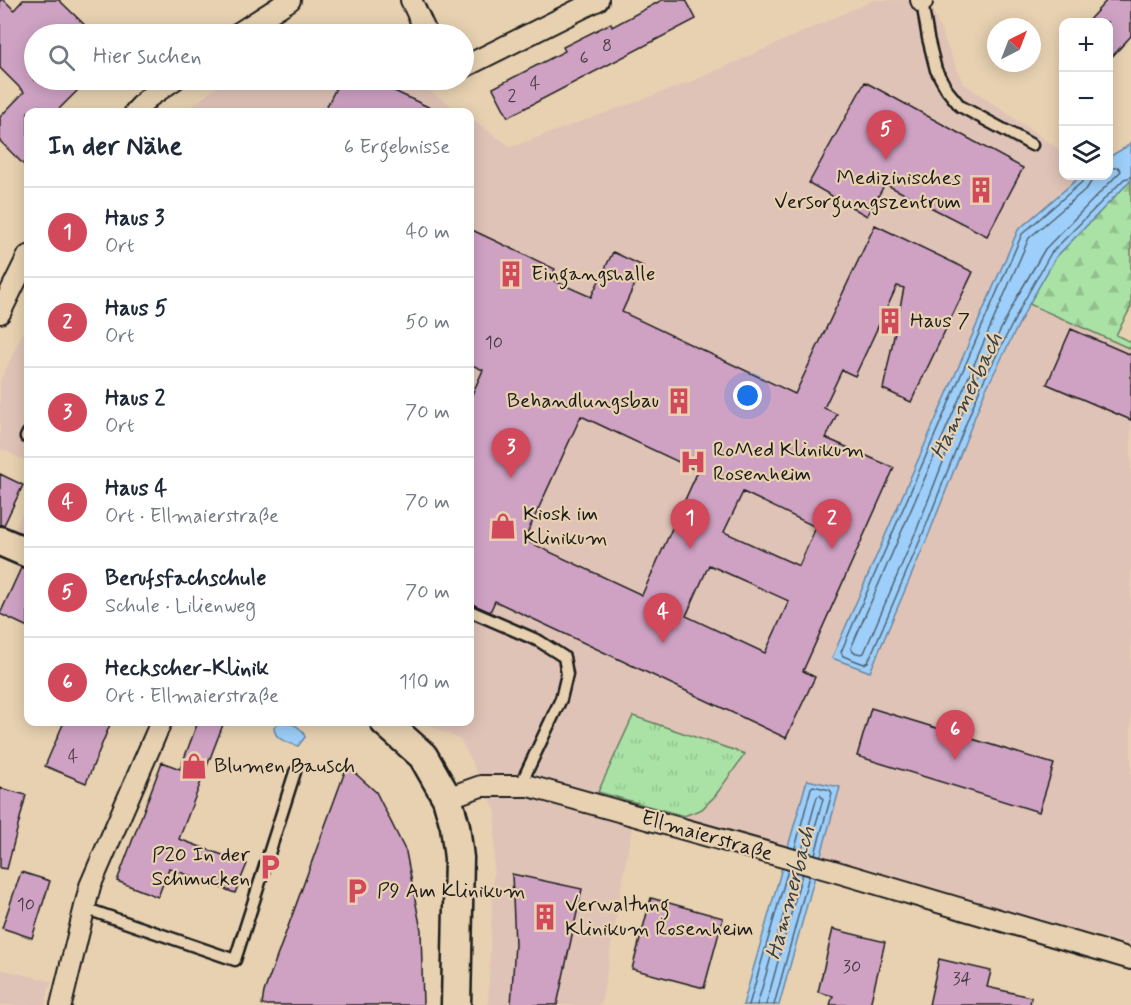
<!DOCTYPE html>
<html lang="de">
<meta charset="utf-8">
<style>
:root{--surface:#fff;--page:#f2f2f3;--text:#1f2937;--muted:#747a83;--line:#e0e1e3;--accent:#d1495b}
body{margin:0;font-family:Mynerve,sans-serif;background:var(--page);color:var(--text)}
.controls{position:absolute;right:18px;top:18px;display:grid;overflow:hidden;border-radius:12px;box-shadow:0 3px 15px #0003}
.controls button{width:54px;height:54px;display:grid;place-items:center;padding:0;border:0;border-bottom:2px solid var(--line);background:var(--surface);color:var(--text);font:30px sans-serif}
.compass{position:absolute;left:987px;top:18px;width:54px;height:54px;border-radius:50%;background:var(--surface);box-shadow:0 3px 15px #0003;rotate:42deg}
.you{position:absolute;left:748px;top:396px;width:21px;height:21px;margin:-15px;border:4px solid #fff;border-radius:50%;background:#1a73e8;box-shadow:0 0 0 9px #1a73e833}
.badge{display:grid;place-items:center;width:39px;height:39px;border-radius:50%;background:var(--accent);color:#fff;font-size:20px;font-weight:700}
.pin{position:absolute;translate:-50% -50px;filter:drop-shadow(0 2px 3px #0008)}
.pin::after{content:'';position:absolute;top:32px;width:21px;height:18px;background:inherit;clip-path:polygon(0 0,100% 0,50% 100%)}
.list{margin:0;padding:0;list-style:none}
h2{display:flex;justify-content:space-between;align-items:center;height:78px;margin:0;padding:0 24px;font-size:26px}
h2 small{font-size:20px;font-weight:400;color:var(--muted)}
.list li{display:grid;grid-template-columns:39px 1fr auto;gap:18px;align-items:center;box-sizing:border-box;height:90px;padding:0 24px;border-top:2px solid var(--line)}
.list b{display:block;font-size:22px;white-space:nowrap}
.list p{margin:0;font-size:20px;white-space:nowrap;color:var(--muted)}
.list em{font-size:20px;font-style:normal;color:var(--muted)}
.icon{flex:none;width:33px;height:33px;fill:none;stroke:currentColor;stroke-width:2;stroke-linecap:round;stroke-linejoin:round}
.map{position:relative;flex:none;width:1131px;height:1005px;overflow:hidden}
.search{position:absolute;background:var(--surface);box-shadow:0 3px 15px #0003;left:24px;top:24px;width:450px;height:66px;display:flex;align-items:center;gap:15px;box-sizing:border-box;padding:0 21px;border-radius:33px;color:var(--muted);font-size:22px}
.panel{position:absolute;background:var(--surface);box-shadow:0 3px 15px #0003;left:24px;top:108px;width:450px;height:618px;border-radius:12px}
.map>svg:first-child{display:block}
.built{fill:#e0c3b7}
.forest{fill:url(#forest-firs);stroke:#637f60;stroke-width:1.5}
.park{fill:url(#park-tufts);stroke:#637f60;stroke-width:1.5}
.water{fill:#9dcffa;stroke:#6987a1;stroke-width:1.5}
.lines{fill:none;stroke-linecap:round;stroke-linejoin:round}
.shore{stroke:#506475;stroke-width:1.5}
.building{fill:#cfa2c4;stroke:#1c1c1c;stroke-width:1.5;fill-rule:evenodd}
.lane-casing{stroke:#1c1c1c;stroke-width:15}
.street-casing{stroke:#1c1c1c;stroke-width:24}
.secondary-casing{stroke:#1c1c1c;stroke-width:33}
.lane{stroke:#e7d1b1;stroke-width:10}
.street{stroke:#e7d1b1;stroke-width:20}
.secondary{stroke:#e7d1b1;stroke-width:28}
.labels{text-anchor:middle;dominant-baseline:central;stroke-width:4.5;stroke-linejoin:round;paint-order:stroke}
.number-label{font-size:18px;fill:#493e46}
.poi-label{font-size:21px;fill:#1c1c1c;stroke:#e7d1b1;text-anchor:start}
.street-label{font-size:21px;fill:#1c1c1c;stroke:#e7d1b1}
.water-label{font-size:22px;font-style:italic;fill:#364048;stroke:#e7d1b1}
</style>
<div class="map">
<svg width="1131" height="1005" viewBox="0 0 1131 1005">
<defs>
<pattern id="forest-firs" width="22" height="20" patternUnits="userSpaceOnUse" patternTransform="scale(1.5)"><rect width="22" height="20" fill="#aae2a5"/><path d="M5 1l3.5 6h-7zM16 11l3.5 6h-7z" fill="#92c18d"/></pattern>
<pattern id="park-tufts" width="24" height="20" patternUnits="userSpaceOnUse" patternTransform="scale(1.5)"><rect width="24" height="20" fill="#aae2a5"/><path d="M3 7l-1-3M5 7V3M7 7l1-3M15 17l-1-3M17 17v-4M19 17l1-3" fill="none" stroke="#92c18d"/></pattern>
</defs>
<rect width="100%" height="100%" fill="#e7d1b1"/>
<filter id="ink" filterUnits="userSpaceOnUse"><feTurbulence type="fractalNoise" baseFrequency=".0167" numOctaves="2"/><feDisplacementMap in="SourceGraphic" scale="12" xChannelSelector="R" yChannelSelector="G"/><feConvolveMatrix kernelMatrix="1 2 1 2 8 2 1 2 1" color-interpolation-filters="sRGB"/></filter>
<g filter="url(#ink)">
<!-- built -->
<path class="built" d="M 874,0 L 928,0 L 963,83 L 1063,152 L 1064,176 L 1081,176 L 1018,230 L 832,658 L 870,672 L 929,534 L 985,391 L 1029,304 L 1131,349 L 1131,945 L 635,810 L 601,1005 L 488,1005 L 496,812 L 461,740 L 422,722 L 470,722 L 470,118 L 511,147 L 693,81 Z
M 227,80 L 413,80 L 461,112 L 184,112 Z
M 28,322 L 28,462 L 0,448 L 0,381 Z
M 28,502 L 28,538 L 14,531 Z
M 0,969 L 51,981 L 45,1005 L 0,1005 Z"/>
<!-- forest -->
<path class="forest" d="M 1131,180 L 1131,307 L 1116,335 L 1131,342 L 1131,349 L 1029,304 L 1056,257 Z"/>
<!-- park -->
<path class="park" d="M 633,716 L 745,754 L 715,796 L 702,809 L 684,816 L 598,792 Z"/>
<!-- water -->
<path class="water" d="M 1131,142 L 1131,180 L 1056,257 L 1029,304 L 985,391 L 929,534 L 870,672 L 832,658 L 1018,230 L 1081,176 L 1108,176 L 1109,157 L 1126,147 Z
M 279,722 C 290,722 302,726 305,737 L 298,746 C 288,742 274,740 274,727 Z
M 807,780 L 840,787 L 779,1005 L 743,1005 Z"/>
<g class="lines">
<!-- shore -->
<path class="shore" d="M 1084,176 L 1082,182 L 1022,234 L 841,652 L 843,656 L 864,664 L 868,662 L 924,531 L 980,388 L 1024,301 L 1051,253 L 1124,179 L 1131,177
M 1092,176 L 1091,182 L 1087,188 L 1029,238 L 851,648 L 853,652 L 861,654 L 864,653 L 917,529 L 973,385 L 1017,297 L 1045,249 L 1121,171 L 1118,167 L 1108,169
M 795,848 L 811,788 L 813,786 L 830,790 L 832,793 L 815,854
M 802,850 L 817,797 L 820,795 L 823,799 L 808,852
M 749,1005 L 788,870
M 757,1005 L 796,872
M 766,1005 L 802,874
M 774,1005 L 809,876"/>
</g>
<!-- building -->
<path class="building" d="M 0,0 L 4,0 L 14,10 L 23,0 L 59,0 L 94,34 L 34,34 L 34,80 L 88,80 L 56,112 L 28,112 L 28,169 L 0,141 L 0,117 L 24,92 L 0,68 Z
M 662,0 L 686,0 L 696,19 L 508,117 L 493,88 L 565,51 L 563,47 L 611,23 L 612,27 Z
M 1107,0 L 1131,0 L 1131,36 L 1108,61 L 1108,22 L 1087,22 Z
M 340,80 L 371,80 L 439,112 L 324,112 Z
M 865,82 L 1023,168 L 987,236 L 885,184 L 867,216 L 809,183 Z
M 875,225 L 973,272 L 911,402 L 883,389 L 904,288 L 897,286 L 855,376 L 842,370 L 824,408 L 837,414 L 826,438 L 894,468 L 803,671 L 815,677 L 786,738 L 495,601 L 490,612 L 470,603 L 470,399 L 483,370 L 470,364 L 470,229 L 555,269 L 550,279 L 591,297 L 613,252 L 643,266 L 622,312 L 795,394 ZM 581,416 L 698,471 L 642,595 L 524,540 ZM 743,492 L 816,527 L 799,566 L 724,532 ZM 709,565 L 789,601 L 765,653 L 686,616 Z
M 1071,329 L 1131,355 L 1131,420 L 1047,384 Z
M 0,474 L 23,485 L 4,525 L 0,525 Z
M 21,568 L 28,569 L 28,627 L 0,614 Z
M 871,708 L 1054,764 L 1039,812 L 857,756 Z
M 64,722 L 111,722 L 86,783 L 45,766 Z
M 198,722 L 224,722 L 179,839 L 247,864 L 235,893 L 169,868 L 158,897 L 117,881 L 162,762 L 180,769 Z
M 347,766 L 376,792 L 406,852 L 421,930 L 423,1005 L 262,1005 L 264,992 Z
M 0,788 L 26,795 L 7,869 L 0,868 Z
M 21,872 L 50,881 L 32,938 L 2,928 Z
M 512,874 L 582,889 L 557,1005 L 511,1005 L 515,944 Z
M 651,898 L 723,918 L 704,988 L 632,969 Z
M 833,929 L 885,942 L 870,1005 L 830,1005 L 833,996 L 818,992 Z
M 939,959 L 991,971 L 987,987 L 1031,997 L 1030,1005 L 929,1005 Z"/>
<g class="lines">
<!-- lane casing -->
<g class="lane-casing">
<path id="lane" d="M 922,2 L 928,38 L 936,70 L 947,90 L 960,106 L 1032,145
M 26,437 L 28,433
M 470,611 L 539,641 L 564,657 L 567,674 L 561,699 L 520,786
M 84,908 L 235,960 L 295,772"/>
</g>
<!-- street casing -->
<g class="street-casing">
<path id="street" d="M 411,0 L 427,34
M 921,0 L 922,2
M 237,34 L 290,0
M 464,67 L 598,0
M 135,112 L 148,98 L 174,80
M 0,313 L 28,256
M 447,798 L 481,786 L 529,786 L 830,870 L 1131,959
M 61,1005 L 90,886 L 161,722"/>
</g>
<!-- secondary casing -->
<g class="secondary-casing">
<path id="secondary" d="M 0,541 L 28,553
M 385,722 L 423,756 L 447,798 L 455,826 L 459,858 L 456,1005"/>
</g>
<!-- lane -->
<use href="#lane" class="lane"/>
<!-- street -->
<use href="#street" class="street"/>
<!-- secondary -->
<use href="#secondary" class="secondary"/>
</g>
</g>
<!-- icons -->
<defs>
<g id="building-bare" transform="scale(2.07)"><path d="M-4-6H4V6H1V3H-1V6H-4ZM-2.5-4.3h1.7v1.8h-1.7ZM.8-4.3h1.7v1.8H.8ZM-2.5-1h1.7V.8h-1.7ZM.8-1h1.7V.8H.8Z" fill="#d1495b" stroke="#e7d1b1" stroke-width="2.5" paint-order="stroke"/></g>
<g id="hospital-bare" transform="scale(2.07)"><path d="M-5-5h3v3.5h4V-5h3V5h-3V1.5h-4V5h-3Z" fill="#d1495b" stroke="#e7d1b1" stroke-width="2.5" paint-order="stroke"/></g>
<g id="shop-bare" transform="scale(2.07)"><path d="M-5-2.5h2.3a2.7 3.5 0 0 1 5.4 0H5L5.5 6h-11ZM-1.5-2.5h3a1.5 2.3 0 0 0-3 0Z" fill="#d1495b" stroke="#e7d1b1" stroke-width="2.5" paint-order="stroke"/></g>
<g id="parking-bare" transform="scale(2.07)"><path d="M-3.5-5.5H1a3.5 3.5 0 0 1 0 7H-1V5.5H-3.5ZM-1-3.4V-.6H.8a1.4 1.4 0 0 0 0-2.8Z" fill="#d1495b" stroke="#e7d1b1" stroke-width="2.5" paint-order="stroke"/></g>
</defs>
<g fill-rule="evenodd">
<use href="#building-bare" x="981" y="190"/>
<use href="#building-bare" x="511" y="274"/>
<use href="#building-bare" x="890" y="321"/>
<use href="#building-bare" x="679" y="401"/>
<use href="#hospital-bare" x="693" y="462"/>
<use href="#shop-bare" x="503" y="526"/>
<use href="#shop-bare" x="194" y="766"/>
<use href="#parking-bare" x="270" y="867"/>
<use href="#parking-bare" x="357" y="891"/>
<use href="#building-bare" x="545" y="917"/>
</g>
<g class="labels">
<!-- number labels -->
<g class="number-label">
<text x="607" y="46">8</text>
<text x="584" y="58">6</text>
<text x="535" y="84">4</text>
<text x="512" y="96">2</text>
<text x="494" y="343">10</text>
<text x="73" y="757">4</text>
<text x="26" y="905">10</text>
<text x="852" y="967">30</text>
<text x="962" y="979">34</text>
</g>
<!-- poi labels -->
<g class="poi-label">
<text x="961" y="178" text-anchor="end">Medizinisches<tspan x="961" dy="24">Versorgungszentrum</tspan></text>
<text x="531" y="274">Eingangshalle</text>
<text x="910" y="321">Haus 7</text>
<text x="659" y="401" text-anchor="end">Behandlungsbau</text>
<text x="713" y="450">RoMed Klinikum<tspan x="713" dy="24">Rosenheim</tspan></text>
<text x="523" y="514">Kiosk im<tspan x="523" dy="24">Klinikum</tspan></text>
<text x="214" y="766">Blumen Bausch</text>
<text x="250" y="855" text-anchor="end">P20 In der<tspan x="250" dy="24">Schmucken</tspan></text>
<text x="377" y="891">P9 Am Klinikum</text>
<text x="565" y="905">Verwaltung<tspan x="565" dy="24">Klinikum Rosenheim</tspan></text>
</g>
<!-- street labels -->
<g class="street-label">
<text transform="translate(707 836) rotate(16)">Ellmaierstraße</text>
</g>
<!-- water labels -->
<g class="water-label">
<text transform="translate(967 396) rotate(-64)">Hammerbach</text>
<text transform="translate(791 893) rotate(-75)">Hammerbach</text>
</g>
</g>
</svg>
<div class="controls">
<button>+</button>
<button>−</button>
<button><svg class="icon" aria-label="layers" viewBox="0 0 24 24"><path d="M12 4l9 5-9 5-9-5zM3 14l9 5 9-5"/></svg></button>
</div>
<svg class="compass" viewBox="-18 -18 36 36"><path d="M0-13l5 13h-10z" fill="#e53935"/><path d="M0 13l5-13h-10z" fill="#747a83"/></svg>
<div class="you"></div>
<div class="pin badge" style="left:690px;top:549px">1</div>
<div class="pin badge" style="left:832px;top:549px">2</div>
<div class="pin badge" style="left:511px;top:478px">3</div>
<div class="pin badge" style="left:663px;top:643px">4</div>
<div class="pin badge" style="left:886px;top:160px">5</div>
<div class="pin badge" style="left:955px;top:760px">6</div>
<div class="search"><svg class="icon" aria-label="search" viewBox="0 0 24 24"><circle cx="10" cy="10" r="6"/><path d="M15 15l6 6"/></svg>Hier suchen</div>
<section class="panel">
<h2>In der Nähe<small>6 Ergebnisse</small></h2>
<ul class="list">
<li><span class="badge">1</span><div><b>Haus 3</b><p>Ort</p></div><em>40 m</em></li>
<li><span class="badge">2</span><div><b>Haus 5</b><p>Ort</p></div><em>50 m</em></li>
<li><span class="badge">3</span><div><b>Haus 2</b><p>Ort</p></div><em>70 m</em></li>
<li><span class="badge">4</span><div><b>Haus 4</b><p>Ort · Ellmaierstraße</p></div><em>70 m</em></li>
<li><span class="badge">5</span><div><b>Berufsfachschule</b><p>Schule · Lilienweg</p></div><em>70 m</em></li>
<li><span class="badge">6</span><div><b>Heckscher-Klinik</b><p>Ort · Ellmaierstraße</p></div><em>110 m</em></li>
</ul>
</section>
</div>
